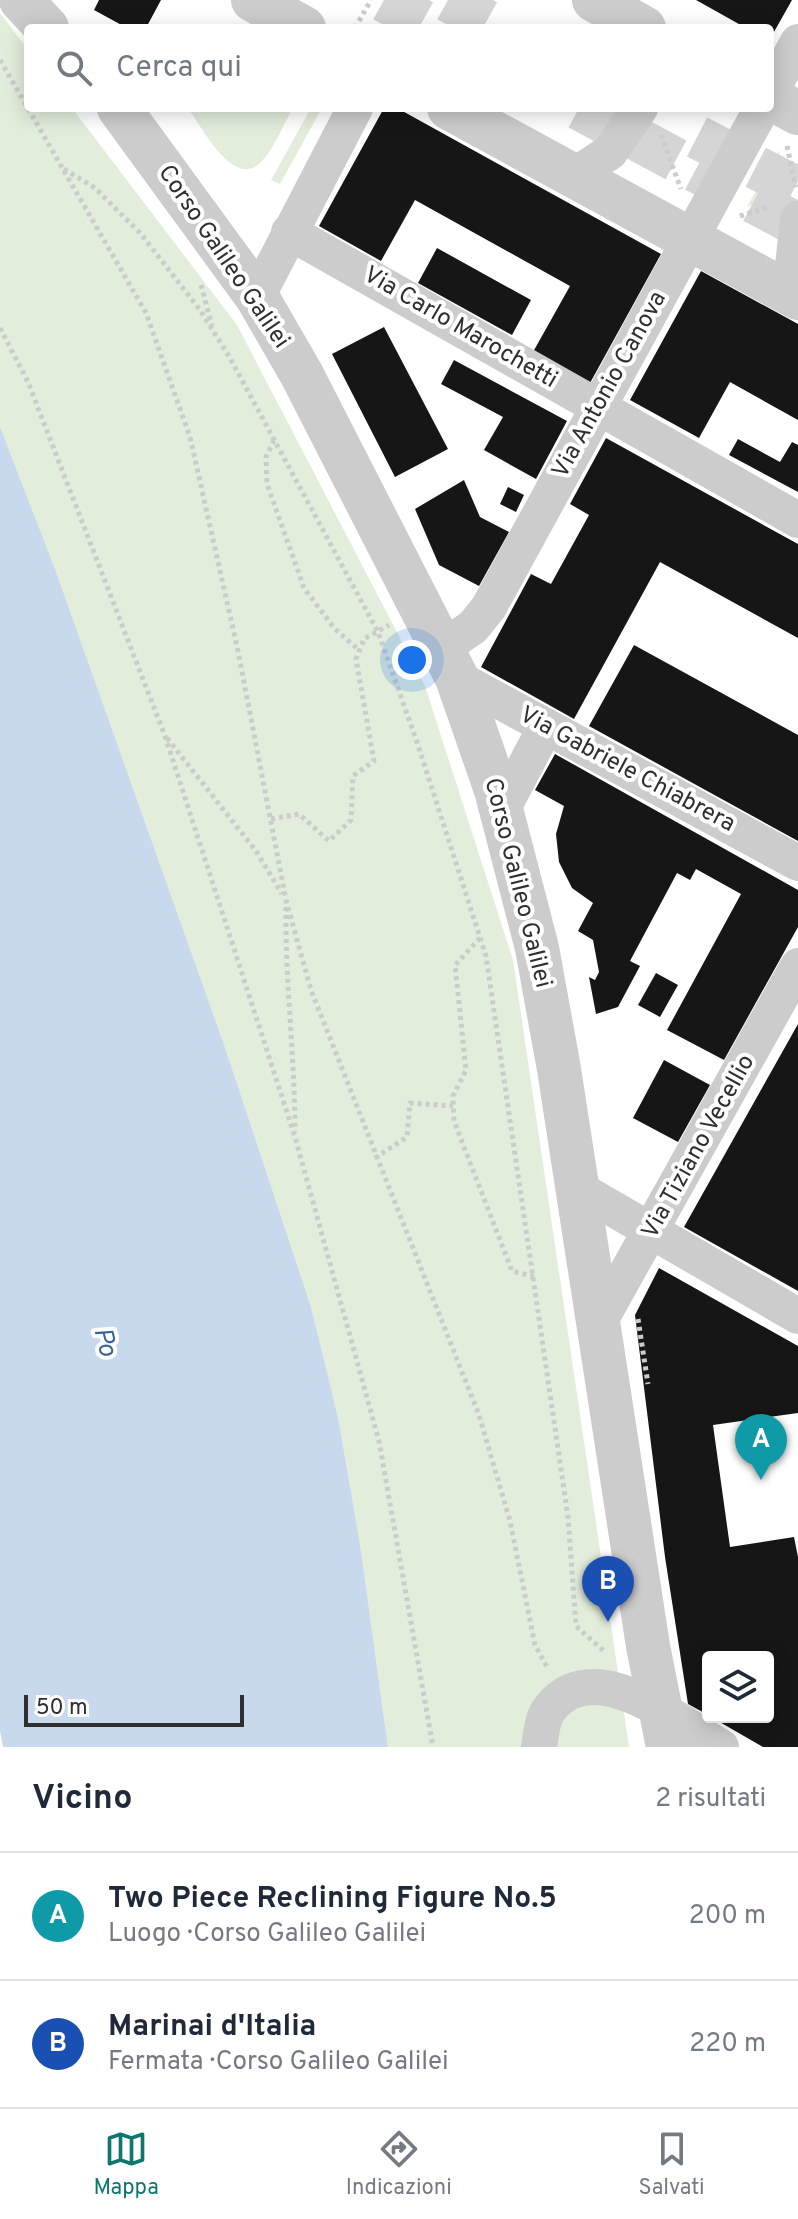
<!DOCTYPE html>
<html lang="it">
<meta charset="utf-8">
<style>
:root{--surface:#fff;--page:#f6f6f7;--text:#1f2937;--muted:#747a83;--line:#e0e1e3;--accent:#0f766e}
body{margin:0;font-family:Overpass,sans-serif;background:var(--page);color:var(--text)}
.controls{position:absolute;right:24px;bottom:24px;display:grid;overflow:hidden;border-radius:8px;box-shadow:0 4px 20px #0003}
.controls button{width:72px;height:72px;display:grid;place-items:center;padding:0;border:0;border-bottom:2px solid var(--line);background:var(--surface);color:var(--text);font:40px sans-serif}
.scale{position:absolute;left:24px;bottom:20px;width:220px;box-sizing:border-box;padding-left:8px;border:4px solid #2f2f2f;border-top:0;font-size:22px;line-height:28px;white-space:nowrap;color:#2f2f2f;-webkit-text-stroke:6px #fff;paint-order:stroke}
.you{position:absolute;left:412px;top:660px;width:28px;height:28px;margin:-20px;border:6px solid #fff;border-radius:50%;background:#1a73e8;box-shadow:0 0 0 12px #1a73e833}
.badge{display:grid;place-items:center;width:52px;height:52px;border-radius:50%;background:var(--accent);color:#fff;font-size:26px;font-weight:700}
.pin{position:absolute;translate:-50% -66px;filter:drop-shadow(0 2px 4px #0008)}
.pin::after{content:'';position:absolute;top:42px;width:28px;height:24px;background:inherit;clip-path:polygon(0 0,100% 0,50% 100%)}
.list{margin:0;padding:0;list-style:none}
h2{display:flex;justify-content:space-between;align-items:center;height:104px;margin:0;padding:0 32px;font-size:34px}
h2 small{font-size:26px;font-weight:400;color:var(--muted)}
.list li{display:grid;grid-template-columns:52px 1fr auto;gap:24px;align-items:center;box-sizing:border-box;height:128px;padding:0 32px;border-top:2px solid var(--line)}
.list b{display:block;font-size:30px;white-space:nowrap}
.list p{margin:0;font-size:26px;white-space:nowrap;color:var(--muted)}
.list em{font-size:26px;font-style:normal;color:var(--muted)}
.icon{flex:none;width:44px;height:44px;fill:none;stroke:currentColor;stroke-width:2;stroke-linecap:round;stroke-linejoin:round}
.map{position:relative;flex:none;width:798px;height:1747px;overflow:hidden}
.search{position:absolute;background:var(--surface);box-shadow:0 4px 20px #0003;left:24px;right:24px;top:24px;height:88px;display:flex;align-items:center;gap:20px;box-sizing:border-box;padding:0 28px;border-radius:8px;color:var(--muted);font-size:30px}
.sheet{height:360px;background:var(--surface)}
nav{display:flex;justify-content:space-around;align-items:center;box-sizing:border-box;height:112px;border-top:2px solid var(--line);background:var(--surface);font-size:22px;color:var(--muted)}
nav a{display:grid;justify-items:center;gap:4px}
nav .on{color:var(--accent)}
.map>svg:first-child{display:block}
.green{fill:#e3eddc}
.water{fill:#c8d9ed}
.building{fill:#161616}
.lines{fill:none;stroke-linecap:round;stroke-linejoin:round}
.primary-tunnel{stroke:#d5d5d5;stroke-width:44;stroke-dasharray:44 22;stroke-linecap:butt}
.path{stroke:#ccc;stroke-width:5;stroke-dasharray:4 4;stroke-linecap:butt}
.minor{stroke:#ccc;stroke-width:36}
.tertiary{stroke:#ccc;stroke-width:44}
.labels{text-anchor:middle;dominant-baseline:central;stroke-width:8;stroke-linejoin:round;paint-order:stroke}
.street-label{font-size:24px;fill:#2f2f2f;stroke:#fff}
.water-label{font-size:26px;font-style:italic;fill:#396595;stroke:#fff}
</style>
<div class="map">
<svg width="798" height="1747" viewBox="0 0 798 1747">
<rect width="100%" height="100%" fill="#fff"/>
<!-- green -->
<path class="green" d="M 0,13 L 28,50 L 28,108 L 72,108 L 237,325 L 425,686 L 513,960 L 629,1747 L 388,1747 C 368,1599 346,1453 311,1307 L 0,433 Z
M 188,108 L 293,108 C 283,125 274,150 260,163 C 233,189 201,126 188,108 Z
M 311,108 L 322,108 L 280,184 L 271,180 Z
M 779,150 L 783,190 L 747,207 Z"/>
<!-- water -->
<path class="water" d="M 0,427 L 56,572 L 224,1045 L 311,1307 L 338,1418 L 360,1545 L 388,1747 L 3,1747 L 0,1731 Z"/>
<!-- building -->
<path class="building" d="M 99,0 L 161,0 L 146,28 L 127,28 L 94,10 Z
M 696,0 L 792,0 L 770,39 L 770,28 L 746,28 Z
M 384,108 L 397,108 L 661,254 L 590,383 L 533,352 L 570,286 L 415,200 L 381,261 L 319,226 Z
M 437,248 L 531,300 L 512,335 L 418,283 Z
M 701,271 L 798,324 L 798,420 L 730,382 L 699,438 L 630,400 Z
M 384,327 L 448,449 L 395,477 L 332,354 Z
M 454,360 L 567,421 L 536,479 L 484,450 L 503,417 L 441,384 Z
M 606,438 L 798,544 L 798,638 L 660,562 L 574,719 L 481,667 L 531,574 L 551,584 L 589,515 L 570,504 Z
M 738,439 L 780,462 L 792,442 L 798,445 L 798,492 L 729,455 Z
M 464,480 L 480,517 L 509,532 L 479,586 L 439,565 L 415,509 Z
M 508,487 L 524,495 L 516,512 L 500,504 Z
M 634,645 L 798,735 L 798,841 L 589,726 Z
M 555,754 L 798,890 L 798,927 L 724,1060 L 667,1030 L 741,894 L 696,869 L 690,880 L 677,873 L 630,961 L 640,966 L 618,1007 L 596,1014 L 589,977 L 595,980 L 599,972 L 593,940 L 578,931 L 593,903 L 572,888 L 559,862 L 556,834 L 564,806 L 535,790 Z
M 656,973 L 678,985 L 660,1017 L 638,1005 Z
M 798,1024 L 798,1291 L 684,1227 Z
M 664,1060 L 710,1085 L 678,1142 L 633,1118 Z
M 659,1268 L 798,1346 L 798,1413 L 713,1425 L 730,1547 L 794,1537 L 798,1557 L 798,1747 L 763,1747 L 711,1717 L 768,1717 L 768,1657 L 708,1657 L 708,1715 L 688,1704 L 665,1557 L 635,1315 Z"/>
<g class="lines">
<!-- primary-tunnel -->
<path class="primary-tunnel" d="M 384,0 L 434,28
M 448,0 L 498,28
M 579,108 L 798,225
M 697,137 L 798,189"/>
<!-- path -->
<path class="path" d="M 355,28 L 371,0
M 0,60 L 146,313 L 190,437 L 238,651 L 286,900 L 311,990 L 479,1415 L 510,1521 L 535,1645 L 548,1669
M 661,135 L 681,189
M 787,146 L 796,187
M 64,169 L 95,188 L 141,234 L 200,310 L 230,358 L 378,632 L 417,742 L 486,956 L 568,1517 L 576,1626 L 606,1653
M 740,216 L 768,207
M 201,285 L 212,326
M 0,328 L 28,382 L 165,736 L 295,1137 L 379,1441 L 433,1747
M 274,440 L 266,457 L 267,484 L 304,588 L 335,629 L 359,650
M 167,738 L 256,851 L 282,894
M 271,819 L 299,814 L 329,841 L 351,820 L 353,776 L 374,761 L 356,659 L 364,639 L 389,625
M 286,907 C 285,982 295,1057 295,1132
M 480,938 L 455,965 L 466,1070 L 453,1096 L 454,1121 L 512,1271 L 535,1277
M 375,1158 L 407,1137 L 410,1103 L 453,1106
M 638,1319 L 648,1384"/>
<!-- minor -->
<path class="minor" d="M 770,93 L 798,42
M 574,176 L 610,152 L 640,108
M 798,219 L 793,266 L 798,290
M 289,232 L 798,520
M 257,297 L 355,108
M 442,648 L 473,627 L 489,607 L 762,108
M 457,678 L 798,863
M 502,810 L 546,726
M 579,1189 L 798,1316
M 597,1326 L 798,966
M 539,1747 C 541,1736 542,1720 548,1711 C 591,1650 678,1722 721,1747"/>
<!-- tertiary -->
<path class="tertiary" d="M 21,0 L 47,28
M 253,0 L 304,28
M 594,0 L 644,28
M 770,98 L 798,113
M 119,108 L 257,297 L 302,375 L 457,678 L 496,790 L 537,948 L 559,1069 L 648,1646 L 668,1747
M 449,108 L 798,298"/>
</g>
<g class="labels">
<!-- street labels -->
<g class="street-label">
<text transform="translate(223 257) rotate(56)">Corso Galileo Galilei</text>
<text transform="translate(460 328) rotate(30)">Via Carlo Marochetti</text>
<text transform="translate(610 385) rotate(-61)">Via Antonio Canova</text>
<text transform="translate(627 770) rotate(28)">Via Gabriele Chiabrera</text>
<text transform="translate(517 883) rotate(76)">Corso Galileo Galilei</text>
<text transform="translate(699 1147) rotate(-61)">Via Tiziano Vecellio</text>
</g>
<!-- water labels -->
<g class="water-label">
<text transform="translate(104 1342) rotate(76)">Po</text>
</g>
</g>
</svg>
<div class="controls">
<button><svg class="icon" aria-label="layers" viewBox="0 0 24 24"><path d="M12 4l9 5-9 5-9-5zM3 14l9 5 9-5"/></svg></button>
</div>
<div class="scale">50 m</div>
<div class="you"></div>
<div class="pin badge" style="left:761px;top:1480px;background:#0f9aa8">A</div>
<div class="pin badge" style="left:608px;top:1622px;background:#1a4fb4">B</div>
<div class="search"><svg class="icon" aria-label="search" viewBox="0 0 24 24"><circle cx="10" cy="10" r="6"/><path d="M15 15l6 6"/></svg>Cerca qui</div>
</div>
<section class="sheet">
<h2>Vicino<small>2 risultati</small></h2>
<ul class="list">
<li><span class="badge" style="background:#0f9aa8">A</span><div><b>Two Piece Reclining Figure No.5</b><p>Luogo · Corso Galileo Galilei</p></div><em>200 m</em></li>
<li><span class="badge" style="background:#1a4fb4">B</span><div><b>Marinai d'Italia</b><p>Fermata · Corso Galileo Galilei</p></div><em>220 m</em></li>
</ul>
</section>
<nav>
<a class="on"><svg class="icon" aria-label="map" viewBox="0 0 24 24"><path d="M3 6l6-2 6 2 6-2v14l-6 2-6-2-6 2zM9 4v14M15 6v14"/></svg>Mappa</a>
<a><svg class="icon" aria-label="directions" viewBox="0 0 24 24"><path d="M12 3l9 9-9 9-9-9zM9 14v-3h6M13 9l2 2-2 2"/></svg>Indicazioni</a>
<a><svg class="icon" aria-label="saved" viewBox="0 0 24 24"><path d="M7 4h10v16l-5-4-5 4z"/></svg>Salvati</a>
</nav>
